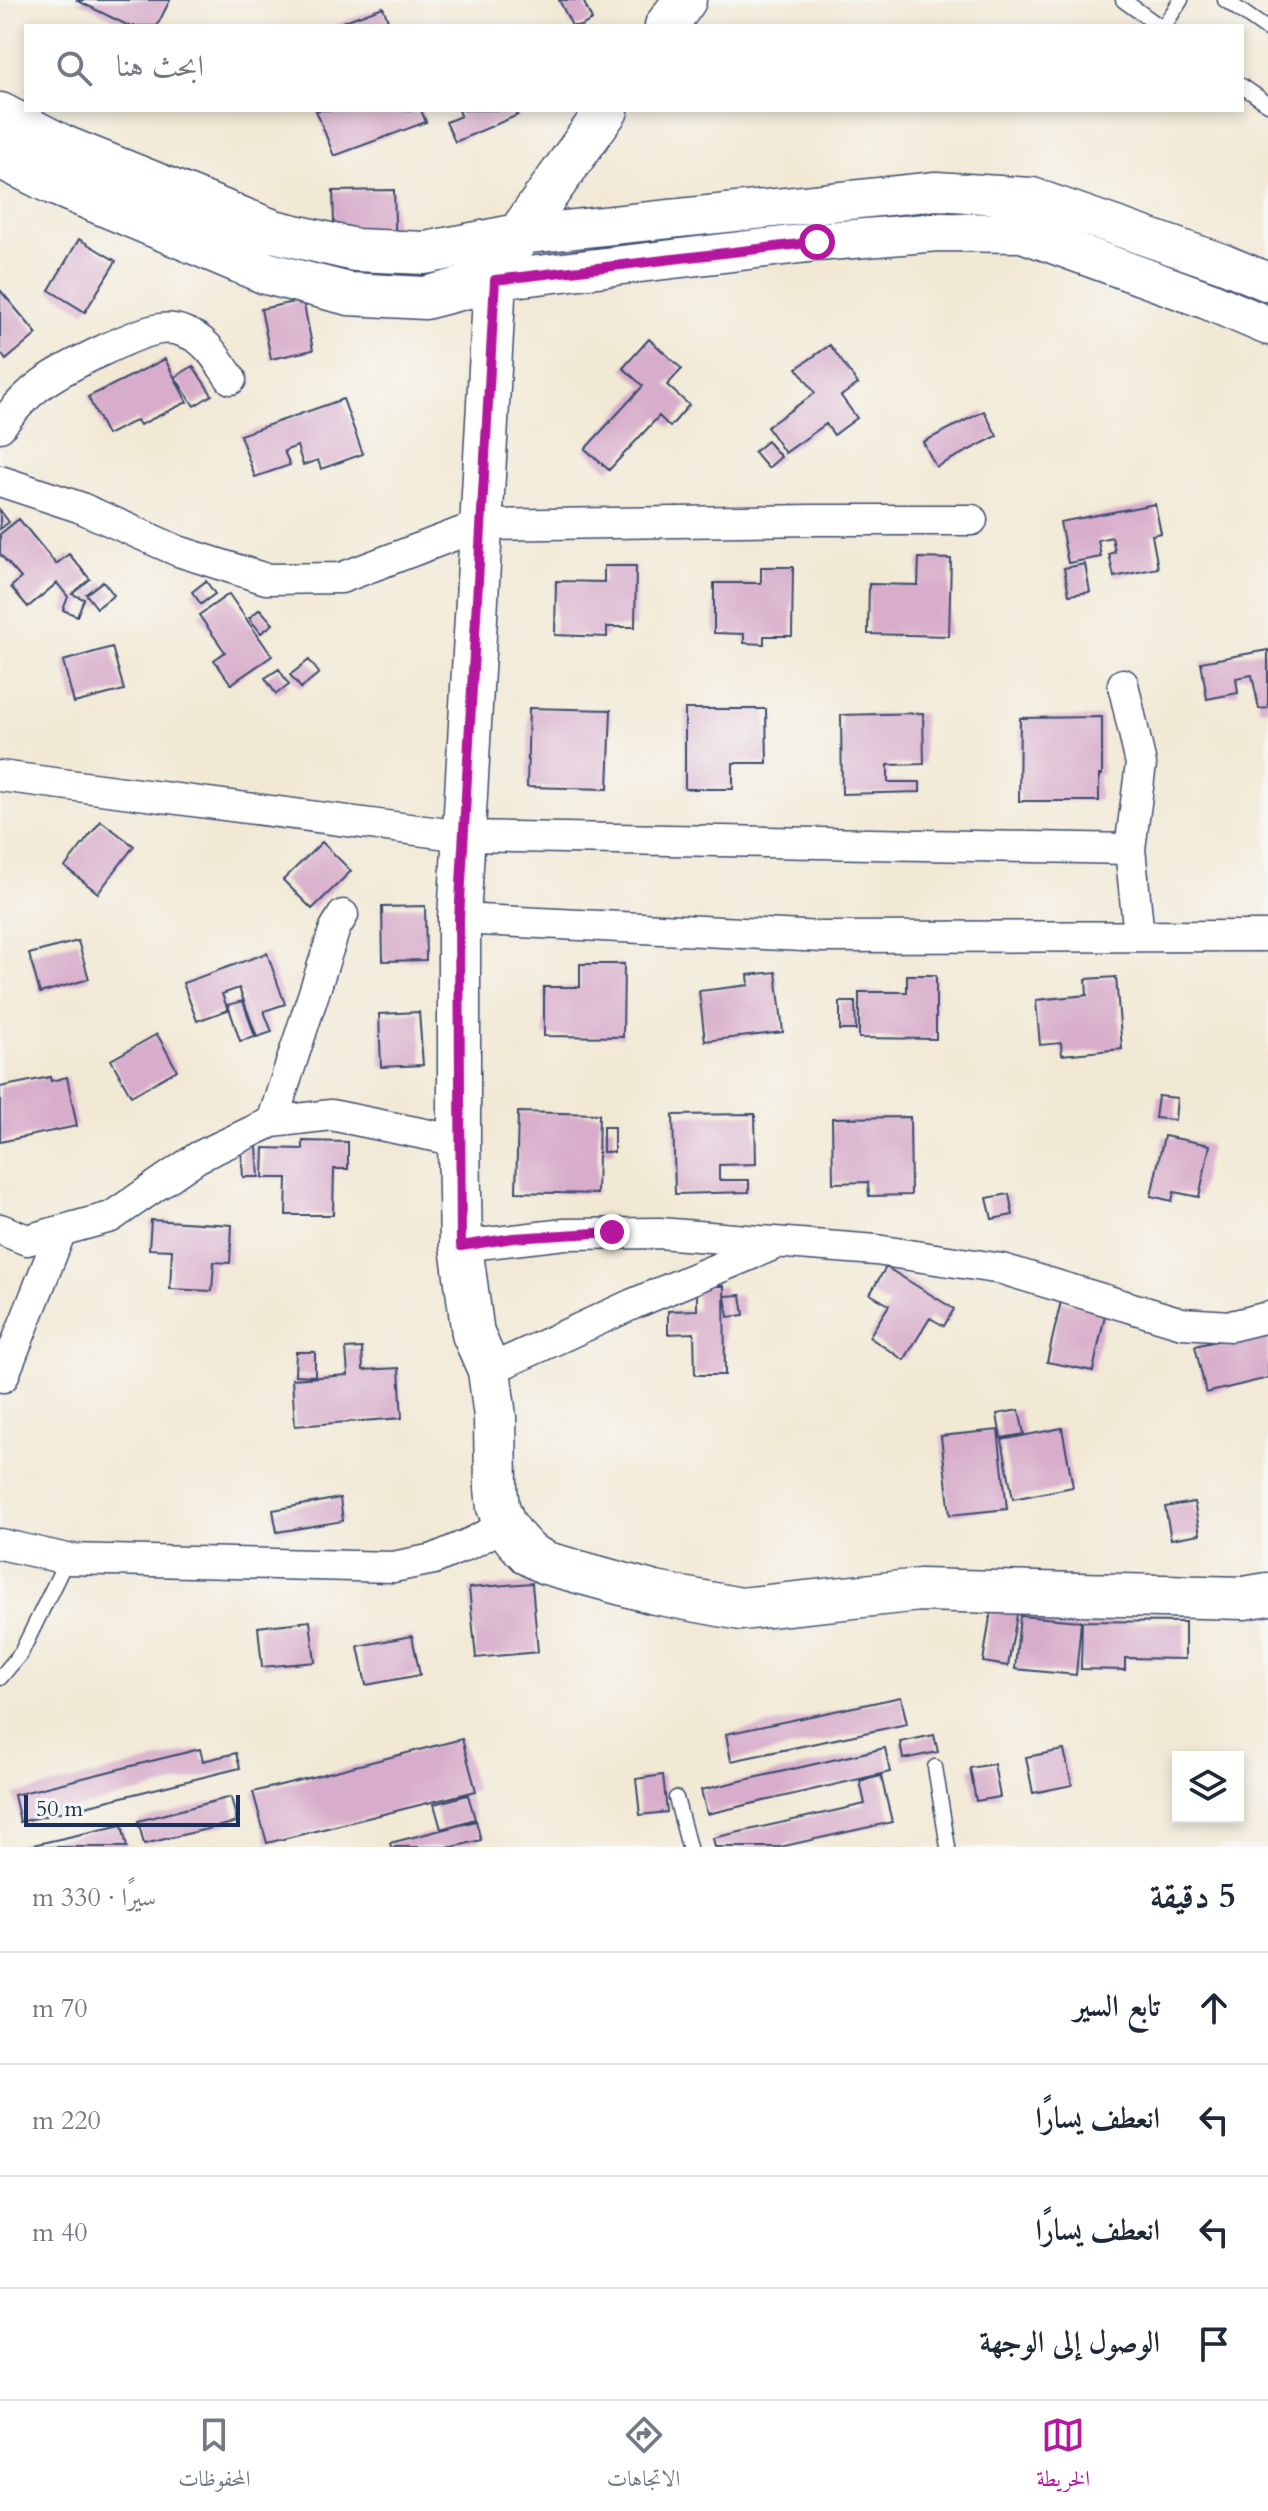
<!DOCTYPE html>
<html lang="ar">
<meta charset="utf-8">
<style>
:root{--surface:#fff;--page:#f6f6f7;--text:#1f2937;--muted:#747a83;--line:#e0e1e3;--accent:#b5179e}
body{margin:0;font-family:Cardo,Amiri,serif;background:var(--page);color:var(--text);direction:rtl}
.controls{position:absolute;right:24px;bottom:24px;display:grid;overflow:hidden;border-radius:0px;box-shadow:0 4px 12px #0003}
.controls button{width:72px;height:72px;display:grid;place-items:center;padding:0;border:0;border-bottom:2px solid var(--line);background:var(--surface);color:var(--text);font:40px sans-serif}
.scale{position:absolute;left:24px;bottom:20px;width:216px;box-sizing:border-box;padding-left:8px;border:4px solid #1b2f5e;border-top:0;font-size:22px;line-height:28px;white-space:nowrap;color:#1b2f5e;-webkit-text-stroke:6px #f6f6f2;paint-order:stroke}
.stop{position:absolute;width:24px;height:24px;margin:-18px;border:6px solid #b5179e;border-radius:50%;background:#fff}
.stop.end{background:#b5179e;border-color:#fff;box-shadow:0 2px 8px #0008}
.list{margin:0;padding:0;list-style:none}
h2{display:flex;justify-content:space-between;align-items:center;height:104px;margin:0;padding:0 32px;font-size:34px}
h2 small{font-size:26px;font-weight:400;color:var(--muted)}
.list li{display:grid;grid-template-columns:52px 1fr auto;gap:24px;align-items:center;box-sizing:border-box;height:112px;padding:0 32px;border-top:2px solid var(--line)}
.list b{display:block;font-size:30px;white-space:nowrap}
.list em{font-size:26px;font-style:normal;color:var(--muted)}
.icon{flex:none;width:44px;height:44px;fill:none;stroke:currentColor;stroke-width:2;stroke-linecap:round;stroke-linejoin:round}
.map{position:relative;flex:none;width:1268px;height:1847px;overflow:hidden;direction:ltr}
.search{position:absolute;background:var(--surface);box-shadow:0 4px 12px #0003;left:24px;right:24px;top:24px;height:88px;display:flex;align-items:center;gap:20px;box-sizing:border-box;padding:0 28px;border-radius:0px;color:var(--muted);font-size:30px}
.sheet{height:552px;background:var(--surface)}
nav{display:flex;justify-content:space-around;align-items:center;box-sizing:border-box;height:112px;border-top:2px solid var(--line);background:var(--surface);font-size:22px;color:var(--muted)}
nav a{display:grid;justify-items:center;gap:4px}
nav .on{color:var(--accent)}
.map>svg:first-child{display:block}
.building{fill:#d8adcb}
.lines{fill:none;stroke-linecap:round;stroke-linejoin:round}
.service-casing{stroke:#3b4b70;stroke-width:17}
.minor-casing{stroke:#3b4b70;stroke-width:33}
.tertiary-casing{stroke:#3b4b70;stroke-width:41}
.secondary-casing{stroke:#3b4b70;stroke-width:45}
.service{stroke:#fff;stroke-width:14}
.minor{stroke:#fff;stroke-width:30}
.tertiary{stroke:#fff;stroke-width:38}
.secondary{stroke:#fff;stroke-width:42}
.route{stroke:#b5179e;stroke-width:10}
</style>
<div class="map">
<svg width="1268" height="1847" viewBox="0 0 1268 1847">
<rect width="100%" height="100%" fill="#f6f6f2"/>
<filter id="ink" filterUnits="userSpaceOnUse"><feTurbulence type="fractalNoise" baseFrequency=".0125" numOctaves="2"/><feDisplacementMap in="SourceGraphic" scale="16" xChannelSelector="R" yChannelSelector="G"/><feConvolveMatrix kernelMatrix="1 2 1 2 8 2 1 2 1" color-interpolation-filters="sRGB"/></filter>
<filter id="wash" filterUnits="userSpaceOnUse"><feTurbulence type="fractalNoise" baseFrequency=".006" numOctaves="4" result="noise"/><feDisplacementMap in="SourceGraphic" scale="32" xChannelSelector="R" yChannelSelector="G"/><feGaussianBlur stdDeviation="1.8" result="paint"/><feColorMatrix in="noise" values="0 0 0 0 0 0 0 0 0 0 0 0 0 0 0 0 0 1.4 0 .05"/><feComposite in="paint" operator="in"/></filter>
<g filter="url(#wash)">
<rect width="100%" height="100%" fill="#f2e9d5"/>
<g id="blocks">
<!-- building -->
<path class="building" d="M 76,0 L 170,0 L 157,26 L 129,26 Z
M 559,0 L 583,0 L 592,20 L 581,26 L 572,26 Z
M 383,7 L 390,26 L 331,26 Z
M 316,110 L 421,110 L 426,122 L 334,156 Z
M 459,110 L 516,110 L 518,115 L 455,142 L 446,122 L 461,116 Z
M 394,190 L 397,287 L 336,288 L 333,191 Z
M 79,239 L 116,261 L 85,312 L 49,290 Z
M 0,290 L 37,334 L 6,360 L 0,352 Z
M 303,300 L 313,350 L 271,359 L 261,309 Z
M 649,339 L 682,369 L 667,385 L 689,405 L 670,427 L 659,416 L 609,470 L 585,449 L 643,386 L 623,368 Z
M 830,345 L 858,384 L 841,396 L 857,418 L 834,435 L 826,424 L 785,453 L 767,427 L 815,393 L 797,368 Z
M 165,359 L 187,402 L 140,425 L 137,420 L 107,435 L 88,397 Z
M 193,366 L 212,395 L 194,406 L 175,377 Z
M 343,399 L 363,454 L 321,469 L 318,460 L 303,465 L 297,446 L 284,451 L 290,465 L 255,477 L 240,435 Z
M 984,411 L 997,436 L 936,467 L 923,442 Z
M 767,441 L 781,457 L 768,468 L 754,452 Z
M 1155,504 L 1161,533 L 1152,535 L 1158,568 L 1114,577 L 1109,554 L 1115,552 L 1112,537 L 1098,540 L 1101,557 L 1068,563 L 1060,522 Z
M 0,510 L 9,522 L 0,529 Z
M 19,519 L 56,564 L 69,554 L 90,579 L 72,594 L 84,599 L 77,616 L 63,610 L 68,597 L 57,583 L 28,607 L 11,587 L 21,578 L 0,554 L 0,534 Z
M 919,558 L 951,559 L 949,636 L 868,634 L 869,584 L 918,585 Z
M 1085,564 L 1090,592 L 1069,595 L 1064,568 Z
M 604,566 L 636,566 L 635,627 L 607,627 L 607,637 L 555,635 L 556,581 L 604,582 Z
M 761,567 L 793,567 L 792,636 L 764,636 L 764,644 L 744,643 L 744,634 L 714,633 L 714,583 L 761,583 Z
M 103,581 L 114,595 L 97,608 L 86,594 Z
M 206,581 L 215,594 L 201,604 L 192,592 Z
M 229,594 L 272,656 L 231,684 L 214,660 L 225,652 L 199,615 Z
M 260,609 L 273,624 L 261,633 L 249,618 Z
M 112,647 L 124,690 L 74,703 L 63,661 Z
M 1268,650 L 1268,708 L 1259,709 L 1252,675 L 1236,678 L 1238,693 L 1207,699 L 1201,662 Z
M 309,660 L 319,673 L 301,688 L 290,675 Z
M 279,669 L 289,685 L 276,694 L 265,678 Z
M 529,708 L 611,710 L 608,789 L 527,787 Z
M 685,709 L 766,709 L 767,763 L 733,763 L 733,789 L 685,789 Z
M 923,713 L 924,764 L 888,765 L 888,782 L 920,782 L 920,792 L 842,794 L 841,715 Z
M 1102,717 L 1102,775 L 1099,775 L 1099,801 L 1019,801 L 1020,718 Z
M 101,821 L 134,846 L 98,893 L 65,867 Z
M 322,842 L 351,871 L 312,909 L 283,880 Z
M 425,906 L 426,960 L 383,961 L 382,907 Z
M 78,941 L 89,979 L 40,993 L 29,954 Z
M 267,953 L 285,1004 L 264,1011 L 272,1032 L 257,1037 L 239,988 L 222,994 L 228,1010 L 197,1021 L 183,983 Z
M 580,964 L 624,964 L 623,1037 L 544,1036 L 544,987 L 580,987 Z
M 776,972 L 783,1032 L 705,1041 L 699,991 L 749,985 L 748,975 Z
M 907,975 L 936,975 L 936,1039 L 859,1038 L 859,992 L 907,992 Z
M 1116,977 L 1122,1049 L 1062,1055 L 1061,1043 L 1040,1045 L 1036,1000 L 1087,995 L 1086,979 Z
M 243,1001 L 255,1037 L 240,1041 L 228,1005 Z
M 840,1002 L 855,1002 L 856,1030 L 840,1030 Z
M 419,1012 L 423,1065 L 381,1067 L 379,1014 Z
M 157,1034 L 177,1070 L 131,1096 L 111,1060 Z
M 50,1077 L 51,1081 L 67,1077 L 77,1126 L 0,1142 L 0,1087 Z
M 1158,1096 L 1177,1098 L 1175,1120 L 1155,1118 Z
M 518,1112 L 599,1114 L 597,1194 L 516,1192 Z
M 755,1114 L 756,1164 L 719,1165 L 719,1180 L 749,1180 L 749,1192 L 675,1194 L 673,1115 Z
M 910,1117 L 911,1195 L 869,1196 L 868,1182 L 833,1183 L 832,1118 Z
M 603,1127 L 614,1127 L 614,1152 L 603,1152 Z
M 1164,1136 L 1210,1145 L 1199,1197 L 1174,1192 L 1172,1201 L 1151,1196 Z
M 303,1141 L 348,1142 L 348,1169 L 334,1169 L 333,1215 L 286,1215 L 287,1178 L 263,1178 L 264,1148 L 303,1149 Z
M 257,1147 L 259,1177 L 243,1177 L 241,1148 Z
M 1009,1194 L 1013,1215 L 992,1219 L 987,1198 Z
M 151,1220 L 232,1225 L 230,1263 L 214,1262 L 212,1291 L 170,1289 L 172,1250 L 149,1249 Z
M 886,1267 L 954,1309 L 944,1326 L 930,1318 L 904,1360 L 869,1337 L 889,1305 L 870,1294 Z
M 697,1286 L 724,1286 L 725,1375 L 695,1375 L 694,1333 L 668,1334 L 668,1311 L 697,1310 Z
M 741,1295 L 744,1315 L 728,1317 L 725,1296 Z
M 1061,1301 L 1106,1310 L 1093,1371 L 1047,1362 Z
M 1268,1329 L 1268,1378 L 1206,1393 L 1195,1346 Z
M 362,1348 L 363,1370 L 399,1368 L 402,1418 L 295,1426 L 292,1379 L 348,1375 L 346,1349 Z
M 296,1352 L 315,1352 L 315,1376 L 295,1375 Z
M 1019,1410 L 1024,1434 L 1001,1438 L 997,1414 Z
M 1062,1428 L 1073,1487 L 1013,1499 L 1002,1440 Z
M 998,1430 L 1007,1509 L 950,1515 L 941,1436 Z
M 340,1498 L 343,1521 L 277,1532 L 273,1510 Z
M 1194,1502 L 1200,1534 L 1171,1539 L 1165,1507 Z
M 532,1583 L 538,1652 L 476,1658 L 469,1588 Z
M 992,1604 L 1018,1609 L 1008,1666 L 983,1662 Z
M 1020,1616 L 1081,1621 L 1076,1675 L 1015,1669 Z
M 310,1621 L 315,1662 L 262,1667 L 258,1627 Z
M 1082,1621 L 1185,1622 L 1185,1659 L 1125,1658 L 1125,1670 L 1081,1669 Z
M 412,1636 L 420,1675 L 366,1685 L 358,1646 Z
M 901,1697 L 907,1724 L 731,1761 L 726,1734 Z
M 934,1735 L 938,1752 L 903,1759 L 900,1742 Z
M 462,1739 L 476,1791 L 267,1843 L 253,1792 Z
M 885,1748 L 890,1772 L 707,1814 L 701,1790 Z
M 200,1749 L 203,1761 L 236,1753 L 240,1768 L 20,1822 L 14,1795 Z
M 1064,1750 L 1072,1785 L 1033,1793 L 1026,1757 Z
M 994,1764 L 1000,1797 L 976,1801 L 970,1768 Z
M 663,1775 L 667,1812 L 640,1815 L 636,1779 Z
M 881,1776 L 892,1822 L 780,1847 L 715,1847 L 713,1838 L 865,1804 L 860,1781 Z
M 468,1795 L 475,1819 L 441,1829 L 434,1804 Z
M 231,1797 L 237,1822 L 144,1844 L 138,1821 Z
M 476,1821 L 481,1840 L 453,1847 L 391,1847 L 390,1843 Z
M 122,1825 L 127,1847 L 29,1847 L 28,1846 Z"/>
</g>
</g>
<g filter="url(#ink)">
<use href="#blocks" fill-opacity="0" stroke="#3b4b70" stroke-width="2"/>
<g class="lines">
<!-- service casing -->
<g class="service-casing">
<path id="service" d="M 1123,0 L 1159,26
M 1225,0 L 1268,30
M 1164,26 L 1181,0
M 1242,86 L 1268,104
M 0,1678 L 21,1653 L 67,1559
M 935,1767 L 948,1847
M 676,1798 L 689,1847"/>
</g>
<!-- minor casing -->
<g class="minor-casing">
<path id="minor" d="M 0,427 C 12,411 26,395 43,383 C 64,368 136,332 160,329 C 168,328 177,329 184,332 C 207,339 218,361 231,379
M 0,481 L 79,507 L 178,551 L 266,579 L 341,578 L 481,525 L 812,520 L 972,520
M 1123,684 L 1141,764 L 1130,849 L 1139,936
M 0,776 L 463,836 L 1130,849
M 459,919 L 823,937 L 1268,936
M 272,1122 L 335,928 L 343,915
M 0,1229 L 27,1240 L 111,1217 L 198,1157 L 272,1122 L 331,1115 L 459,1141
M 461,1246 L 565,1234 L 659,1233 L 876,1250 L 1002,1269 L 1182,1323 L 1231,1326 L 1268,1317
M 489,1370 L 633,1304 L 773,1245
M 3,1377 L 61,1231
M 0,1544 L 67,1559 L 393,1567 L 434,1559 L 473,1542 L 505,1525"/>
</g>
<!-- tertiary casing -->
<g class="tertiary-casing">
<path id="tertiary" d="M 518,235 L 936,191 L 1032,197 L 1222,263 L 1268,282
M 495,280 L 817,242 L 938,232 L 1022,233 L 1207,300 L 1268,326"/>
</g>
<!-- secondary casing -->
<g class="secondary-casing">
<path id="secondary" d="M 666,26 L 685,0
M 607,110 L 518,235 L 495,280 L 459,919 L 459,1141 L 461,1246 L 473,1334 L 489,1370 L 495,1417 L 496,1488 L 498,1507 L 505,1525 L 516,1540 L 529,1554 L 546,1563 L 655,1593 L 741,1609 L 920,1590 L 1244,1598 L 1268,1594
M 0,114 L 64,147 L 273,231 L 355,250 L 425,253 L 518,235
M 0,157 L 50,182 L 266,273 L 349,294 L 425,298 L 495,280"/>
</g>
<!-- service -->
<use href="#service" class="service"/>
<!-- minor -->
<use href="#minor" class="minor"/>
<!-- tertiary -->
<use href="#tertiary" class="tertiary"/>
<!-- secondary -->
<use href="#secondary" class="secondary"/>
</g>
</g>
<g class="lines" filter="url(#ink)">
<!-- route -->
<path class="route" d="M 612,1232 L 513,1238 L 461,1246 L 459,919 L 495,280 L 817,242"/>
</g>
</svg>
<div class="controls">
<button><svg class="icon" aria-label="layers" viewBox="0 0 24 24"><path d="M12 4l9 5-9 5-9-5zM3 14l9 5 9-5"/></svg></button>
</div>
<div class="scale">50 m</div>
<div class="stop" style="left:817px;top:242px"></div>
<div class="stop end" style="left:612px;top:1232px"></div>
<div class="search"><svg class="icon" aria-label="search" viewBox="0 0 24 24"><circle cx="10" cy="10" r="6"/><path d="M15 15l6 6"/></svg>ابحث هنا</div>
</div>
<section class="sheet">
<h2>5 دقيقة<small>سيرًا · 330 m</small></h2>
<ul class="list">
<li><svg class="icon" aria-label="ahead" viewBox="0 0 24 24"><path d="M12 20V5M6 11l6-6 6 6"/></svg><div><b>تابع السير</b></div><em>70 m</em></li>
<li><svg class="icon" aria-label="left" viewBox="0 0 24 24"><path d="M17 20v-9H6M10 6l-5 5 5 5"/></svg><div><b>انعطف يسارًا</b></div><em>220 m</em></li>
<li><svg class="icon" aria-label="left" viewBox="0 0 24 24"><path d="M17 20v-9H6M10 6l-5 5 5 5"/></svg><div><b>انعطف يسارًا</b></div><em>40 m</em></li>
<li><svg class="icon" aria-label="arrive" viewBox="0 0 24 24"><path d="M6 21V4h12l-3 4 3 4H6"/></svg><div><b>الوصول إلى الوجهة</b></div></li>
</ul>
</section>
<nav>
<a class="on"><svg class="icon" aria-label="map" viewBox="0 0 24 24"><path d="M3 6l6-2 6 2 6-2v14l-6 2-6-2-6 2zM9 4v14M15 6v14"/></svg>الخريطة</a>
<a><svg class="icon" aria-label="directions" viewBox="0 0 24 24"><path d="M12 3l9 9-9 9-9-9zM9 14v-3h6M13 9l2 2-2 2"/></svg>الاتجاهات</a>
<a><svg class="icon" aria-label="saved" viewBox="0 0 24 24"><path d="M7 4h10v16l-5-4-5 4z"/></svg>المحفوظات</a>
</nav>
